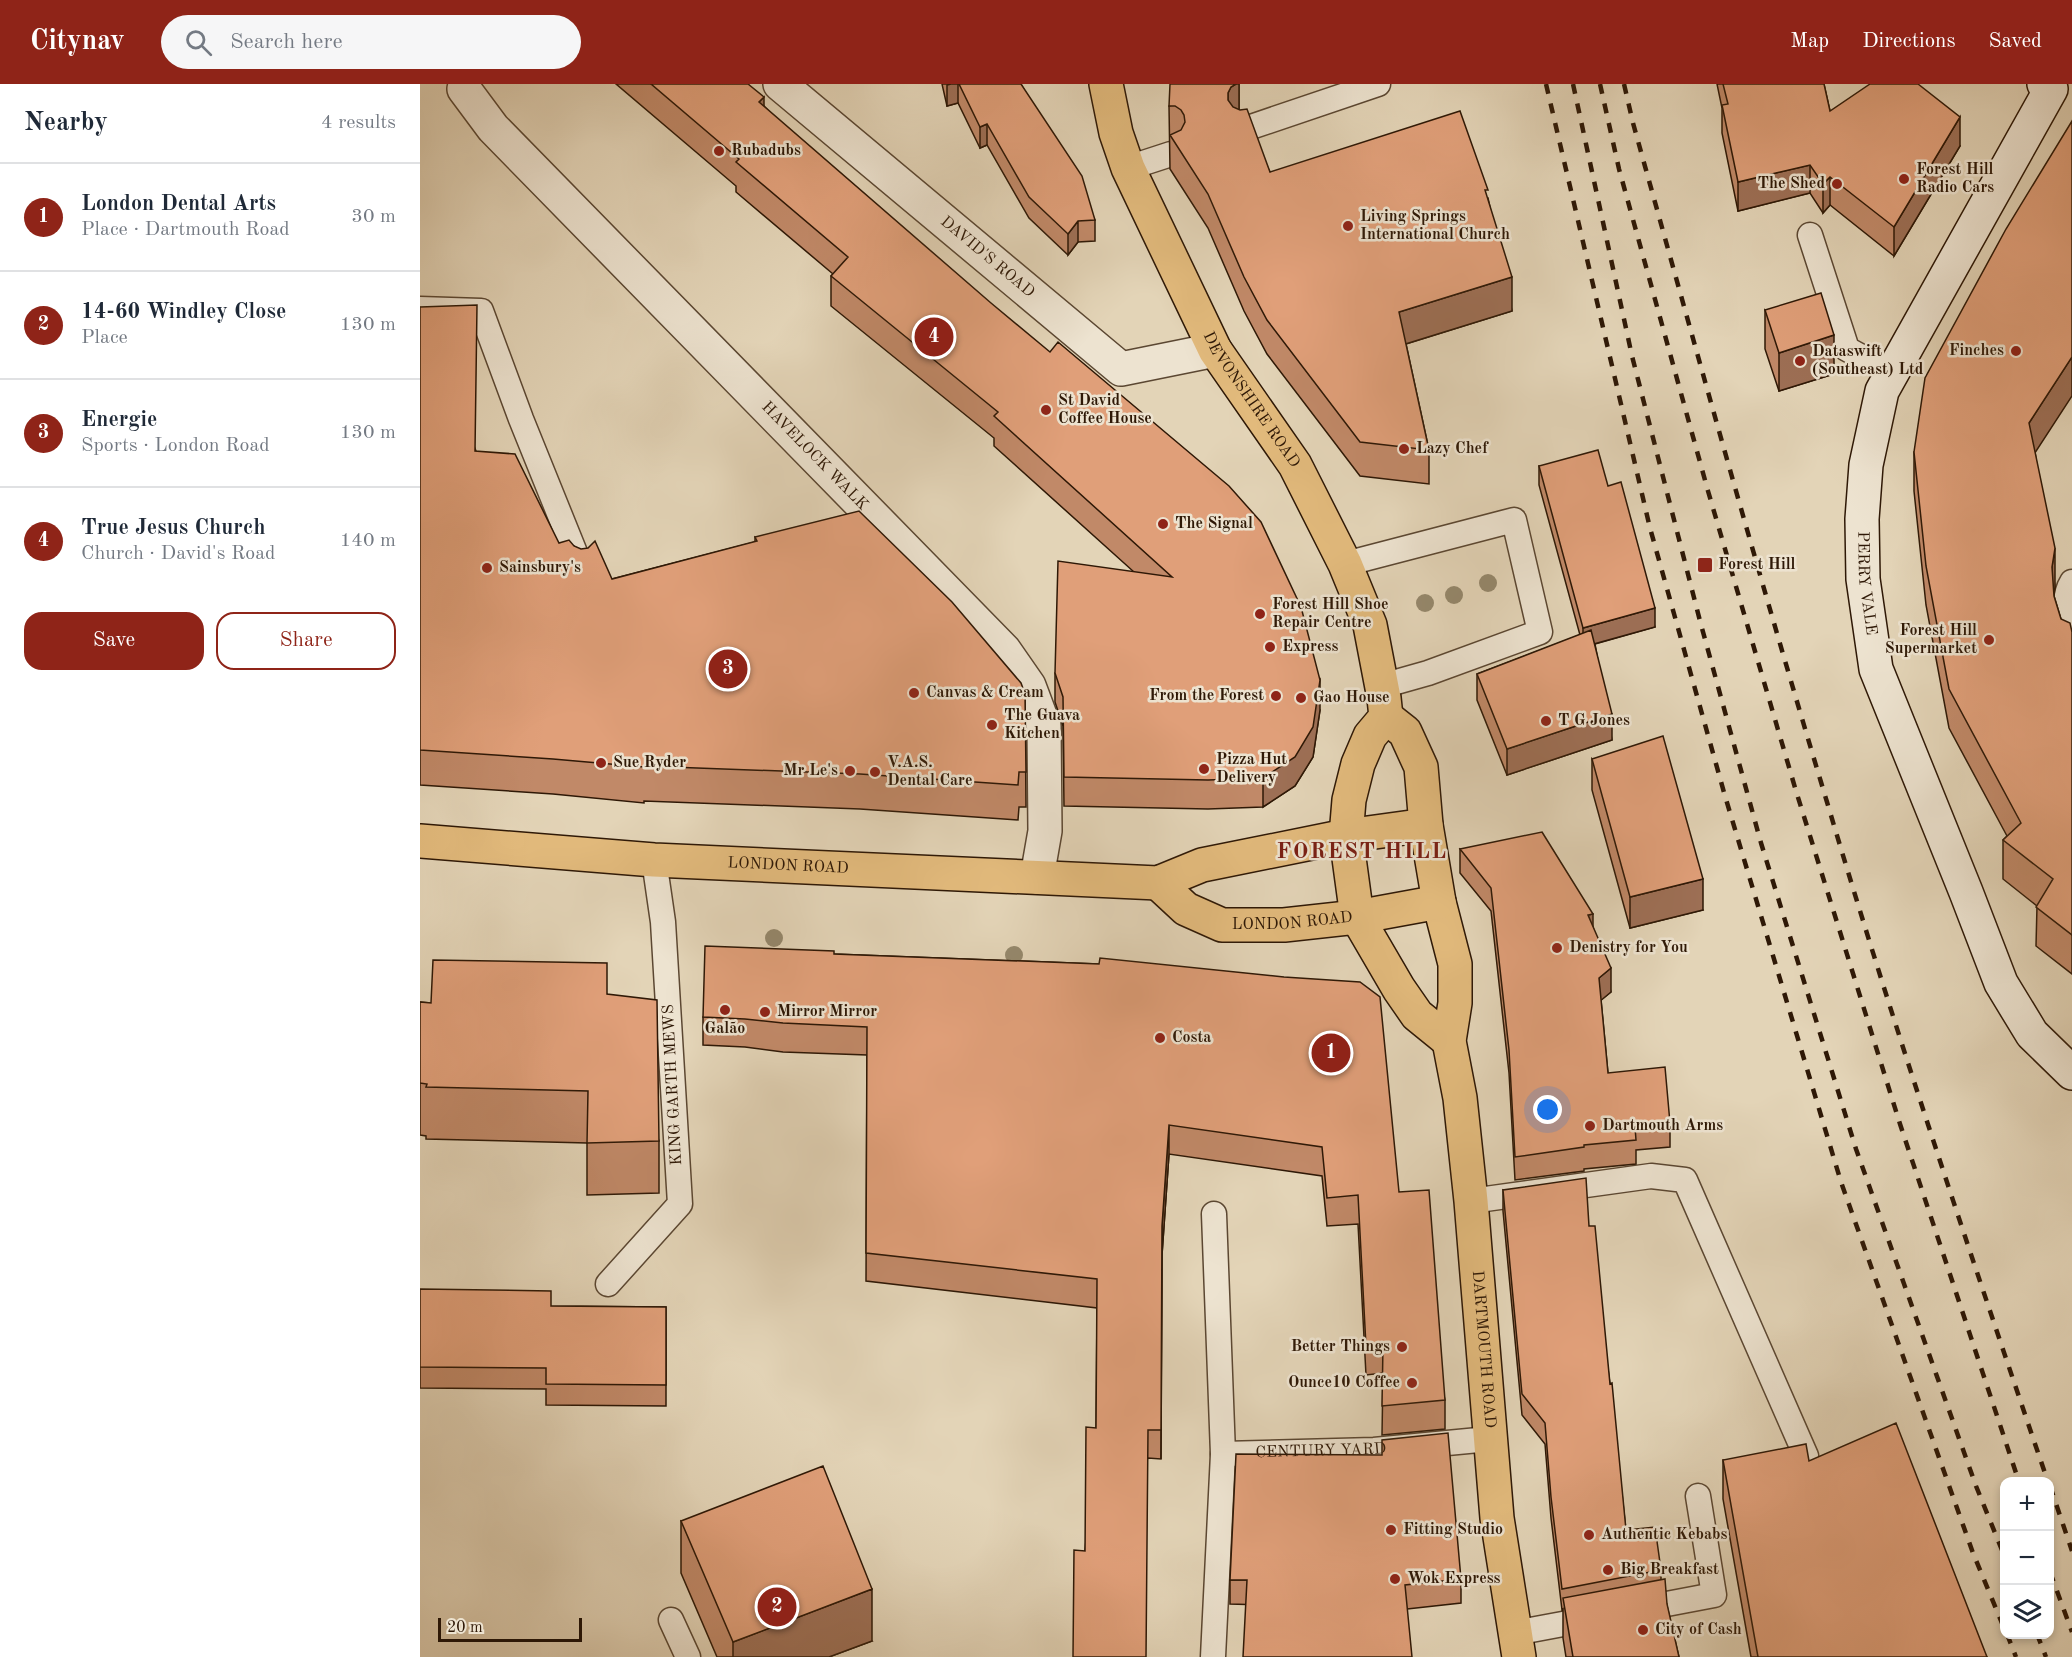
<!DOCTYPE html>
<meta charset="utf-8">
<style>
:root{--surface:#fff;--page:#f6f6f7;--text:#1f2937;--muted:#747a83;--line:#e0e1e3;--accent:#8f2418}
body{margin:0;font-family:"Old Standard TT",serif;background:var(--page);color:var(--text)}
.controls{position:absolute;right:18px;bottom:18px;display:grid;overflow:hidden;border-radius:12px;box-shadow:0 3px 9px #0003}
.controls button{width:54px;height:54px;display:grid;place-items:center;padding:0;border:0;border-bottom:2px solid var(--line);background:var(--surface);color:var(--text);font:30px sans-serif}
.scale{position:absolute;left:18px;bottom:15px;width:144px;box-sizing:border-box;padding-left:6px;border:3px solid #2e1806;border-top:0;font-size:16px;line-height:21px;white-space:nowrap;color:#2e1806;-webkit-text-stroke:4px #ede3d0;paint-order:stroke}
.you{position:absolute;left:1128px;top:1026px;width:21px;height:21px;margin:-15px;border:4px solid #fff;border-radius:50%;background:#1a73e8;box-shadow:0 0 0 9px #1a73e833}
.badge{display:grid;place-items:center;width:39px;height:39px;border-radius:50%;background:var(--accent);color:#fff;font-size:20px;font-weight:700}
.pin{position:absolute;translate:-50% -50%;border:3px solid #fff;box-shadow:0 2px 6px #0006}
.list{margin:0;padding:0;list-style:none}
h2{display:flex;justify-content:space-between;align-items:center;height:78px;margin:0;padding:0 24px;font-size:26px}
h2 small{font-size:20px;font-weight:400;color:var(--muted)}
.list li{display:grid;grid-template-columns:39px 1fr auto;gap:18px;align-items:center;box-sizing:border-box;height:108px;padding:0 24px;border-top:2px solid var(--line)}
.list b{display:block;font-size:22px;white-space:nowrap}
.list p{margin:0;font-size:20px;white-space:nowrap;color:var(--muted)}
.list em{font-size:20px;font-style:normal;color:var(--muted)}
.actions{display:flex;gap:12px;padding:18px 24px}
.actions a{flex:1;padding:14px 0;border:2px solid var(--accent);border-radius:18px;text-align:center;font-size:21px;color:var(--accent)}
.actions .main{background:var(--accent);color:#fff}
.icon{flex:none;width:33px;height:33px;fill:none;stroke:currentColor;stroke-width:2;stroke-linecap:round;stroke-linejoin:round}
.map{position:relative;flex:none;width:1652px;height:1573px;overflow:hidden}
header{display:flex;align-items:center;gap:36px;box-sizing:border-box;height:84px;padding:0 30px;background:var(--accent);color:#fff}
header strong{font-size:28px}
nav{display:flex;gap:33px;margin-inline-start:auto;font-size:21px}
.search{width:420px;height:54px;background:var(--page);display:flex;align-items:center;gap:15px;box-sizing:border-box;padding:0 21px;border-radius:33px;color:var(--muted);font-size:22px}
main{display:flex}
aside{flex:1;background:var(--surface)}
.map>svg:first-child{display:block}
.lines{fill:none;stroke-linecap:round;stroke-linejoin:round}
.service-casing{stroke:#5b4732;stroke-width:27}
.minor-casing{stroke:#5b4732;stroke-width:36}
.secondary-casing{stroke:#2e1806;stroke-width:36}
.primary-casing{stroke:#2e1806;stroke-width:36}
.trunk-casing{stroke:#2e1806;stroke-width:36}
.service{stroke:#ede3d0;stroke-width:24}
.minor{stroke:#ede3d0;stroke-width:33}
.secondary{stroke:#ede3d0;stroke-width:33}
.primary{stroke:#e2ba7c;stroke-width:33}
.trunk{stroke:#e2ba7c;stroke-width:33}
.rail{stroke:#2e1806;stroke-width:4.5;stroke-dasharray:10 10;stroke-linecap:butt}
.tree{fill:#95886c}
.wall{fill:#c18968;stroke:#2e1806;stroke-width:1.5}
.shaded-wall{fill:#9d6f55;stroke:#2e1806;stroke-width:1.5}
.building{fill:#e09f79;stroke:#2e1806;stroke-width:1.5}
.poi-dot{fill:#8f2418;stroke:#ede3d0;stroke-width:2}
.labels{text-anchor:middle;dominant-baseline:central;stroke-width:5;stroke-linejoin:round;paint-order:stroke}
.poi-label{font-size:16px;font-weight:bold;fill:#2e1806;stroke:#ede3d0;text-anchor:start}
.street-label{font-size:16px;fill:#2e1806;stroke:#ede3d0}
.district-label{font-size:22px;font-weight:bold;letter-spacing:1.5px;fill:#7a1f14;stroke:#ede3d0}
</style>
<header>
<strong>Citynav</strong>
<div class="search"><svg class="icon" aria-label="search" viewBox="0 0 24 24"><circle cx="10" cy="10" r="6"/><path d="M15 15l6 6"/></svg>Search here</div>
<nav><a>Map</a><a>Directions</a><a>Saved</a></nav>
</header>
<main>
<aside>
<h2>Nearby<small>4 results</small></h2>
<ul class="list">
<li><span class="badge">1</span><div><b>London Dental Arts</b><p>Place · Dartmouth Road</p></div><em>30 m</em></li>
<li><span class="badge">2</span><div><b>14-60 Windley Close</b><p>Place</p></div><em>130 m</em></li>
<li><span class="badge">3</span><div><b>Energie</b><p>Sports · London Road</p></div><em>130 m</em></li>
<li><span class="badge">4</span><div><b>True Jesus Church</b><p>Church · David's Road</p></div><em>140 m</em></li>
</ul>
<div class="actions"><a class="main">Save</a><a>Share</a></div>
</aside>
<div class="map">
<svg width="1652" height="1573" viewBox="0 0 1652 1573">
<rect width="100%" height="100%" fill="#e3d4b7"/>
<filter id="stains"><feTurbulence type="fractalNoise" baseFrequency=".00333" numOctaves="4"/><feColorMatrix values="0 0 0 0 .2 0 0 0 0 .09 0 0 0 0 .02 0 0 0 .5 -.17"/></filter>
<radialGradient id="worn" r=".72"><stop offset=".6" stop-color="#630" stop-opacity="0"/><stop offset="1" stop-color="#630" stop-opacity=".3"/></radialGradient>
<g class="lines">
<!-- service casing -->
<g class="service-casing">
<g id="service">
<path d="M 822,46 L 958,0"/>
<path d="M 708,84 L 751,70"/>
<path d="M 1390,151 L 1427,265 L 1471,289"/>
<path d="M 0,225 L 61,227 L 101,335 L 162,486"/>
<path d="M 925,480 L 1094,436 L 1120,548 L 1008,589 L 962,602"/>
<path d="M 1652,498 C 1641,515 1647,546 1652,564"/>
<path d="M 1051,1117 L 1231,1092 L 1265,1096 L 1386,1372"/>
<path id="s1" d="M 794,1130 L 803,1370 L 954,1366 L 1069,1355"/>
<path d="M 188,1200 L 260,1120 L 243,838 L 234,776"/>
<path d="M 1215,1526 L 1294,1511 L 1278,1412"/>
<path d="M 251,1536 L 268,1573"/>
<path d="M 1095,1549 L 1175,1534"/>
<path d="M 793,1573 L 803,1370"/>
</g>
</g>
<!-- minor casing -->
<g class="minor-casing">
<g id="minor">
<path id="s2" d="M 360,0 L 701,285 L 795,266"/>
<path id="s3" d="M 44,5 L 73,44 L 584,566 L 609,602 L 624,642 L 625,747 L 617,793"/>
</g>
</g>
<!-- secondary casing -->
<g class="secondary-casing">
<g id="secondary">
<path id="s4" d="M 1624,0 L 1631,5 L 1462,307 L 1446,381 L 1442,435 L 1443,495 L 1456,585 L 1546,808 L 1581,899 L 1612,950 L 1652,989"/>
</g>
</g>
<!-- primary casing -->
<g class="primary-casing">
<g id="primary">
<path id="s5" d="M 1019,818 L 1035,880 L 1035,919 L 1029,957 L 1040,1014 L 1051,1117 L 1077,1434 L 1099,1573"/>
<path d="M 937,833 L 979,905 L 997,931 L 1029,957"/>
</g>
</g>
<!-- trunk casing -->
<g class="trunk-casing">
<g id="trunk">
<path id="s6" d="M 686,0 L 696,49 L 708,84 L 795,266 L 875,381 L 925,480 L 950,541 L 964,614 L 966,633 L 950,652 L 938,680 L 929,716 L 926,752 L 937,833"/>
<path id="s7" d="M 0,757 L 234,776 L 738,799 L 782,781 L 926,752 L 1006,741"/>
<path id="s8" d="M 738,799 L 766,825 L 802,841 L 864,841 L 937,833 L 1019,818 L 1006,741 L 1001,683 L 985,648 L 966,633"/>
</g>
</g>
<!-- service -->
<use href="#service" class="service"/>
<!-- minor -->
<use href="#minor" class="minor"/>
<!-- secondary -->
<use href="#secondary" class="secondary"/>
<!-- primary -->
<use href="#primary" class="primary"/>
<!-- trunk -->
<use href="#trunk" class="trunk"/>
<!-- rail -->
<path class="rail" d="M 1126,0 L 1230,444 L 1305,712 L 1421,1098 L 1553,1469 L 1584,1544
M 1153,0 L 1212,272 L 1280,537 L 1341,759 L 1436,1065 L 1556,1402 L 1584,1471
M 1180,0 L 1199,85 L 1288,407 L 1376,707 L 1480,1040 L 1599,1398
M 1204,0 L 1213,39 C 1276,266 1339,493 1407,718 C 1475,947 1551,1172 1628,1398
M 1630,1402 L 1652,1467
M 1630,1488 L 1652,1548
M 1587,1550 L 1596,1573
M 1617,1550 L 1626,1573"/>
</g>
<!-- trees -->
<g class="tree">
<circle cx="1068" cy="499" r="9"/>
<circle cx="1034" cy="511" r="9"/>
<circle cx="1005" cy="519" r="9"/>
<circle cx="354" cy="854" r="9"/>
<circle cx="594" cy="871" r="9"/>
</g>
<!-- wall -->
<path class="wall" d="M 196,0 L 328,0 L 344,22 L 900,626 L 893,673 L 875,702 L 843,723 L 788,725 L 644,722 L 643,642 L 635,618 L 635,589 L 714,488 L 574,362 L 574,354 L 411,222 L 411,192 L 413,190 L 316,108 L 316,102 Z
M 522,0 L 601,0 L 675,136 L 675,157 L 658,158 L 648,171 L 609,134 L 567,61 L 560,64 L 538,19 L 527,22 Z
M 819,0 L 819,26 L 850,88 L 1068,114 L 1092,227 L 986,260 L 1009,366 L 1009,400 L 940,392 L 847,270 L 824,227 L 788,144 L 750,85 L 749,22 Z
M 1297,0 L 1404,0 L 1410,27 L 1540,62 L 1474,172 L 1410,121 L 1403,129 L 1390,109 L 1318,127 L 1302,49 L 1302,24 Z
M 0,223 L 56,367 L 139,459 L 154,462 L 192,495 L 335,458 L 335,453 L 605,610 L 606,723 L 599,723 L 598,736 L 440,725 L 224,717 L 224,719 L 133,710 L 0,701 Z
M 1345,226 L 1414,290 L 1359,307 L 1345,265 Z
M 1494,368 L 1615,368 L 1635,503 L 1634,512 L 1641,535 L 1652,548 L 1652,890 L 1616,862 L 1617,822 L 1583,795 L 1583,756 L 1587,752 L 1529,644 L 1506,521 L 1494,407 Z
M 1119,382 L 1188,402 L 1235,543 L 1175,560 L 1192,656 L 1087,691 L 1057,616 L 1057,590 L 1160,551 L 1119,401 Z
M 1172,675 L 1283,826 L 1210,844 L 1172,706 Z
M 1040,765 L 1173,843 L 1191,908 L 1181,916 L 1188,989 L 1250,1039 L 1250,1063 L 1216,1066 L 1216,1080 L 1164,1085 L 1164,1087 L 1095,1096 L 1089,989 L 1071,827 L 1040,789 Z
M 414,870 L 679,880 L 979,1108 L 1025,1316 L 1025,1345 L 962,1351 L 963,1289 L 946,1291 L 938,1140 L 907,1142 L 902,1092 L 749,1070 L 742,1171 L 741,1375 L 728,1374 L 665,1467 L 676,1344 L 677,1224 L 446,1197 L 447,971 L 363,968 L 325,963 L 283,961 L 283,933 Z
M 187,910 L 239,1057 L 239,1109 L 167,1111 L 167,1059 L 6,1055 L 6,1052 L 0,1051 L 0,918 L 11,919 Z
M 1083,1106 L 1169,1142 L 1190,1300 L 1206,1446 L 1241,1486 L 1241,1496 L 1259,1573 L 1146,1573 L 1143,1554 L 1143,1525 L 1142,1526 L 1131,1434 L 1125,1360 L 1102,1331 L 1083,1127 Z
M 0,1213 L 131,1222 L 246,1223 L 246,1322 L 126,1321 L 126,1305 L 0,1304 Z
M 1303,1376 L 1389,1377 L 1567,1573 L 1331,1573 L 1303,1415 Z
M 261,1437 L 452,1557 L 409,1573 L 297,1573 L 261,1489 Z
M 1041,1495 L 1041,1519 L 987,1525 L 810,1520 L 810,1496 Z"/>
<!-- shaded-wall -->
<path class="shaded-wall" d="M 531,0 L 538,0 L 538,19 L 527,22 L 527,1 Z
M 816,0 L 819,0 L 819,32 L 808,43 L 808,9 L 811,3 Z
M 344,13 L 344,42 L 339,18 Z
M 1540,33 L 1540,62 L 1474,172 L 1474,143 Z
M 567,40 L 567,61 L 560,64 L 560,43 Z
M 1390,81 L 1390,109 L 1318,127 L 1318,98 Z
M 1410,93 L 1410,121 L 1403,129 L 1403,100 Z
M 658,137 L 658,158 L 648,171 L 648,150 Z
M 1092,193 L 1092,227 L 979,262 L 979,228 Z
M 1414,251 L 1414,290 L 1359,307 L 1359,269 Z
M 1652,273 L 1652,312 L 1609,378 L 1609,339 Z
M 1635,464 L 1635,503 L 1632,522 L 1632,483 Z
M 1235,524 L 1235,543 L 1163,563 L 1163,544 Z
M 900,596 L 900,626 L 893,673 L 875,702 L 843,723 L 843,694 Z
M 1192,630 L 1192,656 L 1087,691 L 1087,665 Z
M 1283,795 L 1283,826 L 1210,844 L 1210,813 Z
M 1173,830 L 1173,853 L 1168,831 Z
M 1191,884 L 1191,908 L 1179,918 L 1179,894 Z
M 749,1041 L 749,1070 L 742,1171 L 741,1375 L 742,1142 Z
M 452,1505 L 452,1557 L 409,1573 L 313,1573 L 313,1558 Z"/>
<!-- building -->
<path class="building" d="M 231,0 L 328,0 L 344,13 L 339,18 L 571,219 L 630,268 L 638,258 L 809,402 L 841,438 L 881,523 L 900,596 L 893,643 L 875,673 L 843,694 L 788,696 L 644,693 L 643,613 L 635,589 L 638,477 L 752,493 L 574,332 L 578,328 L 411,192 L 428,173 L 316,78 L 319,75 Z
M 539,0 L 601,0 L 662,92 L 675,136 L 658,137 L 648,150 L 609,113 L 567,40 L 560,43 Z
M 750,0 L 816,0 L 811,3 L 808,9 L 808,16 L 813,23 L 820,26 L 827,25 L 850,88 L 1040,27 L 1068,106 L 1065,106 L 1092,193 L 979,228 L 1009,366 L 940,358 L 847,236 L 824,193 L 788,110 L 750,51 L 761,46 L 765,38 L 764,31 L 761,26 L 755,22 L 749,22 Z
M 1303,0 L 1404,0 L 1410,27 L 1450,0 L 1498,0 L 1540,33 L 1474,143 L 1410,93 L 1403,100 L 1390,81 L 1318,98 L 1302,21 L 1308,20 Z
M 1652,37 L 1652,273 L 1609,339 L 1635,464 L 1632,483 L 1634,512 L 1641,535 L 1650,539 L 1652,548 L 1652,851 L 1616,823 L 1633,795 L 1583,756 L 1601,739 L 1529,605 L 1506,482 L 1494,368 L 1505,294 L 1586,145 Z
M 1401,209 L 1414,251 L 1359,269 L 1345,226 Z
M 57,221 L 55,367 L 95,370 L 139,459 L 149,456 L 154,462 L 161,465 L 168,464 L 175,457 L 192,495 L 337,457 L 335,453 L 439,427 L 532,518 L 601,599 L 605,610 L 606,688 L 599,688 L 598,701 L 440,690 L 224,682 L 224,683 L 133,675 L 0,666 L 0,223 Z
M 1178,366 L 1188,402 L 1201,398 L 1235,524 L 1163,544 L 1119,382 Z
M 1171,546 L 1192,630 L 1087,665 L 1057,590 Z
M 1243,652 L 1283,795 L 1210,813 L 1172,675 Z
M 1122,748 L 1173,830 L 1168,831 L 1191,884 L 1179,894 L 1188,989 L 1245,983 L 1250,1039 L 1215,1043 L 1216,1056 L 1164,1061 L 1164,1063 L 1095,1073 L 1089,966 L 1071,804 L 1040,765 Z
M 285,862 L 414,867 L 414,870 L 679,880 L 680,874 L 864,893 L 940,898 L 960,913 L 979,1108 L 1009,1106 L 1025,1316 L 962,1322 L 963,1261 L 946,1262 L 938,1111 L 907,1114 L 902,1063 L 749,1041 L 742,1142 L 741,1346 L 728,1346 L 726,1573 L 653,1573 L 654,1466 L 665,1467 L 666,1343 L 676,1344 L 677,1195 L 446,1169 L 447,943 L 363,939 L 325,935 L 283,933 Z
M 13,876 L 187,879 L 187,910 L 237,916 L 239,1057 L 167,1059 L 168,1007 L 6,1003 L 7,1000 L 0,999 L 0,918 L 11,919 Z
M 1166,1094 L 1169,1142 L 1175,1142 L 1190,1300 L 1192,1299 L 1206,1446 L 1235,1443 L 1241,1486 L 1142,1505 L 1131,1413 L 1125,1339 L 1102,1310 L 1083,1106 Z
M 0,1205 L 131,1207 L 131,1222 L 246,1223 L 246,1301 L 126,1300 L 126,1284 L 0,1283 Z
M 1476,1339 L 1567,1573 L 1338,1573 L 1303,1376 L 1386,1360 L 1389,1377 Z
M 1028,1349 L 1041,1495 L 985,1501 L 992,1573 L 823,1573 L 827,1496 L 810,1496 L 816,1370 L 962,1371 L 962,1356 Z
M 403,1382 L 452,1505 L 313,1558 L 261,1437 Z
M 1245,1495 L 1247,1520 L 1259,1573 L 1153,1573 L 1143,1514 Z"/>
<!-- markers -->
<g class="poi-dot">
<circle cx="299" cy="67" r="6"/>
<circle cx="1484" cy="95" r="6"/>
<circle cx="1417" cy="100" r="6"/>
<circle cx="928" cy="142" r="6"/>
<circle cx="1596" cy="267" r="6"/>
<circle cx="1380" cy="277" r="6"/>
<circle cx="626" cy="326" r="6"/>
<circle cx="984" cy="365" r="6"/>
<circle cx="743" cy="440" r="6"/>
<rect x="1277" y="473" width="16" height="16" rx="3"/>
<circle cx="67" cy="484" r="6"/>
<circle cx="840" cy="530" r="6"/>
<circle cx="1569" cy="556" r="6"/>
<circle cx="850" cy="563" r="6"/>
<circle cx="494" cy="609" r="6"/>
<circle cx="856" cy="612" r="6"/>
<circle cx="881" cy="614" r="6"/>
<circle cx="1126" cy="637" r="6"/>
<circle cx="572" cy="641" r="6"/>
<circle cx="181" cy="679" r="6"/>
<circle cx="784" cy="685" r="6"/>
<circle cx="430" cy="687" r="6"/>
<circle cx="455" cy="688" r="6"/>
<circle cx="1137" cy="864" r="6"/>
<circle cx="305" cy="926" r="6"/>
<circle cx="345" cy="928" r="6"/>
<circle cx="740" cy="954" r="6"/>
<circle cx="1170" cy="1042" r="6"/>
<circle cx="982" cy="1263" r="6"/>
<circle cx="992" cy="1299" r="6"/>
<circle cx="971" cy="1446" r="6"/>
<circle cx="1169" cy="1451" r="6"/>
<circle cx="1188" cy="1486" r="6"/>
<circle cx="975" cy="1495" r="6"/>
<circle cx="1223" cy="1546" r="6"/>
</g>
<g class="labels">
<!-- poi labels -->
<g class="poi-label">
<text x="311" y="67">Rubadubs</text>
<text x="1496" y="86">Forest Hill<tspan x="1496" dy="18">Radio Cars</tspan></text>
<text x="1405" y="100" text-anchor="end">The Shed</text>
<text x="940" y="133">Living Springs<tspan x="940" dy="18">International Church</tspan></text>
<text x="1584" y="267" text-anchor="end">Finches</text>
<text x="1392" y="268">Dataswift<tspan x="1392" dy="18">(Southeast) Ltd</tspan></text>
<text x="638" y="317">St David<tspan x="638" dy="18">Coffee House</tspan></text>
<text x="996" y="365">Lazy Chef</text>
<text x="755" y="440">The Signal</text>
<text x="1298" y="481">Forest Hill</text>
<text x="79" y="484">Sainsbury's</text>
<text x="852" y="521">Forest Hill Shoe<tspan x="852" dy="18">Repair Centre</tspan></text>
<text x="1557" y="547" text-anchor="end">Forest Hill<tspan x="1557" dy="18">Supermarket</tspan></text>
<text x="862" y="563">Express</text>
<text x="506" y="609">Canvas &amp; Cream</text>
<text x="844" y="612" text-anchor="end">From the Forest</text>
<text x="893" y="614">Gao House</text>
<text x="584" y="632">The Guava<tspan x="584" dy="18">Kitchen</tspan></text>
<text x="1138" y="637">T G Jones</text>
<text x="796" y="676">Pizza Hut<tspan x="796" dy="18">Delivery</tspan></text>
<text x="193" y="679">Sue Ryder</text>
<text x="467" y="679">V.A.S.<tspan x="467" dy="18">Dental Care</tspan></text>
<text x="418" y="687" text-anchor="end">Mr Le's</text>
<text x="1149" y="864">Denistry for You</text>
<text x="357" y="928">Mirror Mirror</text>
<text x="305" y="945" text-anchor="middle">Galão</text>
<text x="752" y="954">Costa</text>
<text x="1182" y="1042">Dartmouth Arms</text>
<text x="970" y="1263" text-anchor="end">Better Things</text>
<text x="980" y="1299" text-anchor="end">Ounce10 Coffee</text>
<text x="983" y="1446">Fitting Studio</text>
<text x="1181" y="1451">Authentic Kebabs</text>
<text x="1200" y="1486">Big Breakfast</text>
<text x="987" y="1495">Wok Express</text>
<text x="1235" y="1546">City of Cash</text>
</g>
<!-- street labels -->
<g class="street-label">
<text stroke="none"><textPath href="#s2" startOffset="270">DAVID'S ROAD</textPath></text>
<text stroke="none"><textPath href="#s6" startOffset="350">DEVONSHIRE ROAD</textPath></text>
<text stroke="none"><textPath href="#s3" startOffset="508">HAVELOCK WALK</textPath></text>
<text stroke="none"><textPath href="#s4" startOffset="549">PERRY VALE</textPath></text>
<text stroke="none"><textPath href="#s7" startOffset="369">LONDON ROAD</textPath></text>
<text stroke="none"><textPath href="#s8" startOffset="148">LONDON ROAD</textPath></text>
<text transform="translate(253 1001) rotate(-93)">KING GARTH MEWS</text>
<text stroke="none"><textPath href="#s5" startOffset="452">DARTMOUTH ROAD</textPath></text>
<text stroke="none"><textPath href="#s1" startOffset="338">CENTURY YARD</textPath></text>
</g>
<!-- district labels -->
<g class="district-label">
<text x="942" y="768">FOREST HILL</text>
</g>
</g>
<rect width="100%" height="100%" filter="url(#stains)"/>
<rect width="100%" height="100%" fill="url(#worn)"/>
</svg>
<div class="controls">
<button>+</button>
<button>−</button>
<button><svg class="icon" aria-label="layers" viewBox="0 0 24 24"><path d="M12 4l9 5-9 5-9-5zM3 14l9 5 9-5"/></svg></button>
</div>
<div class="scale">20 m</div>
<div class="you"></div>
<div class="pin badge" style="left:911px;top:969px">1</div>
<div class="pin badge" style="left:357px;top:1523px">2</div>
<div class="pin badge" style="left:308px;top:585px">3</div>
<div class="pin badge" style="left:514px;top:253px">4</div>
</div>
</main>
